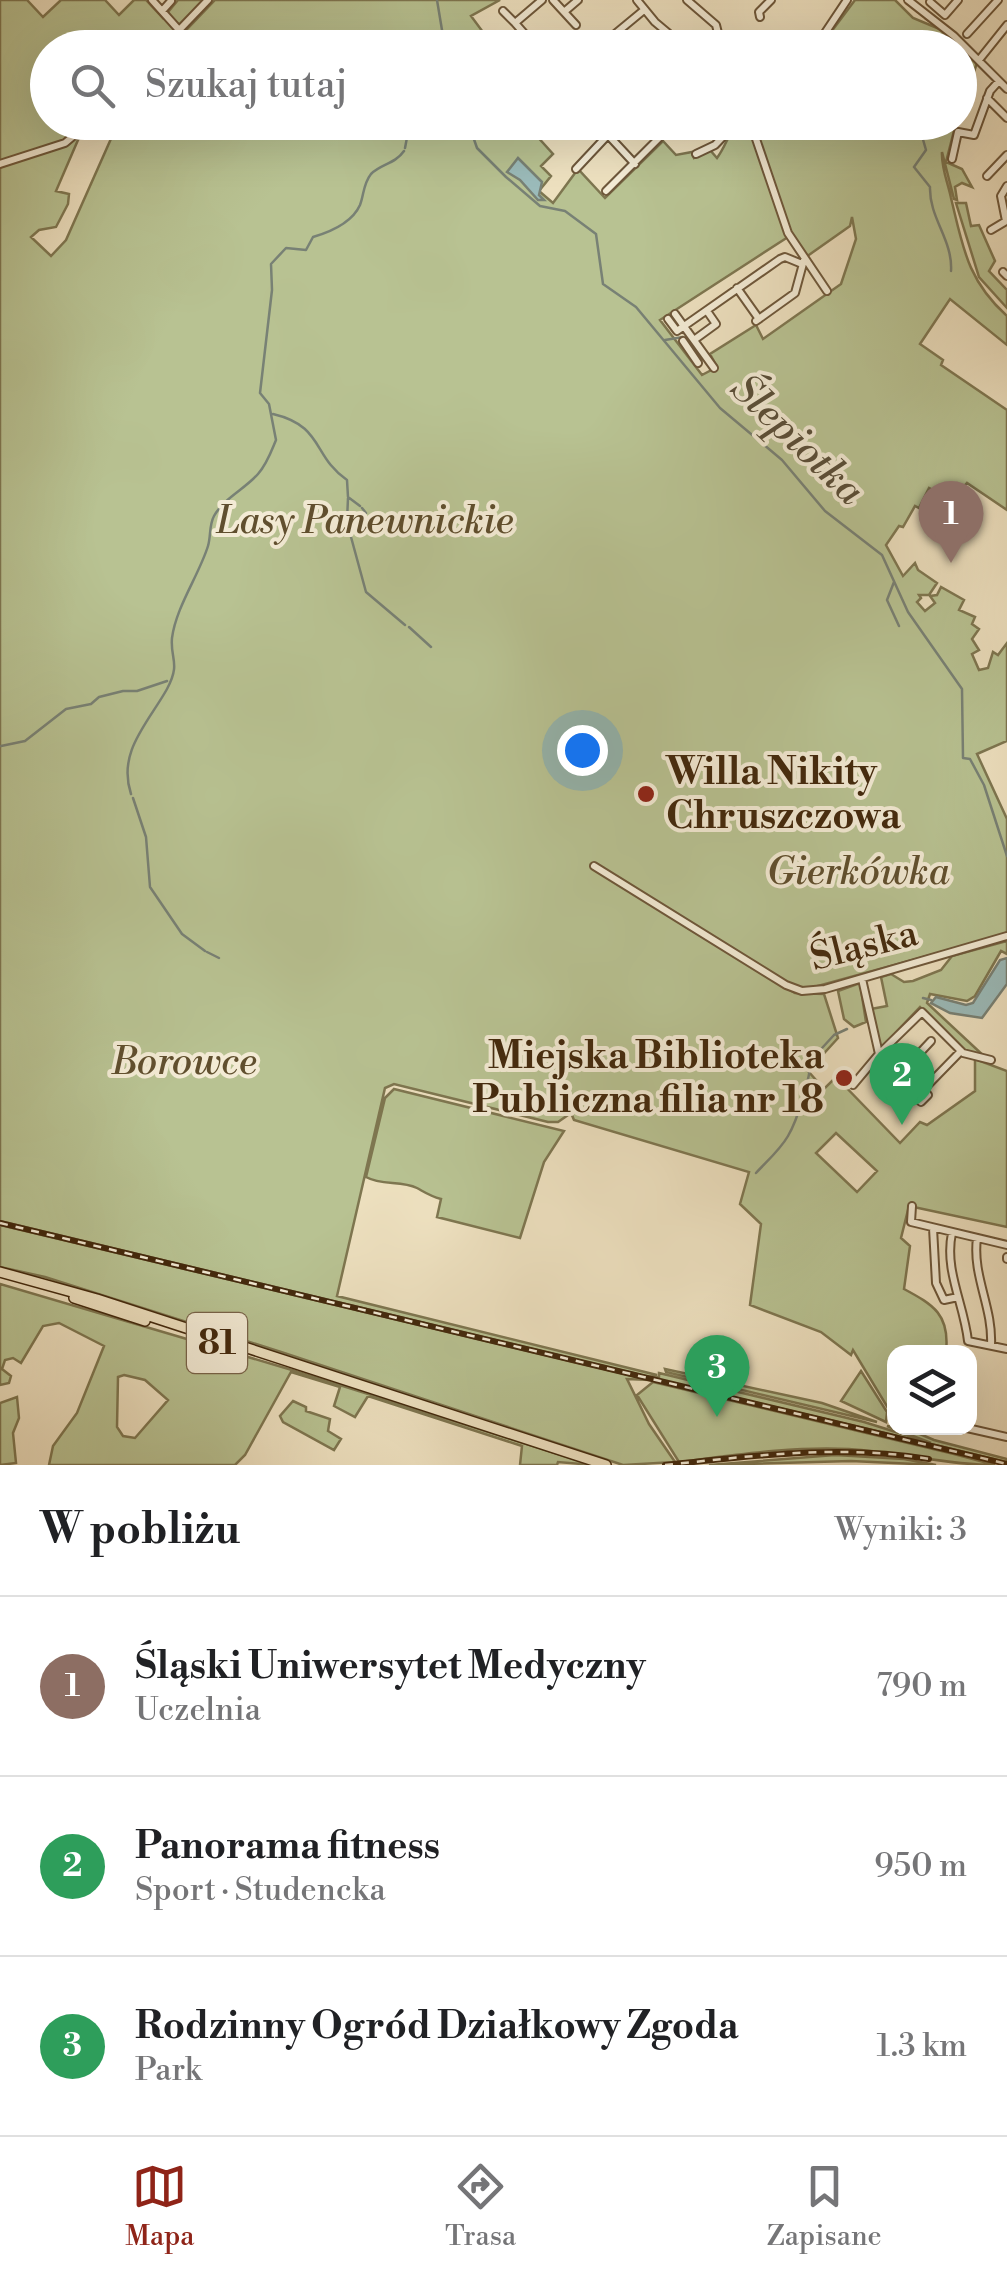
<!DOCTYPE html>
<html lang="pl">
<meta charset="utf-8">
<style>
:root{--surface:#fff;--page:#f2f2f2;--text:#202124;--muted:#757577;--line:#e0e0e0;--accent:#8f2418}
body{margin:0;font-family:"Libre Bodoni",serif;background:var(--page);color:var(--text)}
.controls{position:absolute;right:30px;bottom:30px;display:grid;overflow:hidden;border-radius:20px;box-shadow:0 10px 40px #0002}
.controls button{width:90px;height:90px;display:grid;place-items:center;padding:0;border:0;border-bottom:2px solid var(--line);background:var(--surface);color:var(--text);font:50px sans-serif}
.you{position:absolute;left:582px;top:750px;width:35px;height:35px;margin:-25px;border:8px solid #fff;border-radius:50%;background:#1a73e8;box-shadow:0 0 0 15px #1a73e833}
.badge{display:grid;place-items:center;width:65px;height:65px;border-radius:50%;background:var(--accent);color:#fff;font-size:32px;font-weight:700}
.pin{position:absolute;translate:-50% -82px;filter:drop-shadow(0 2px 5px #0008)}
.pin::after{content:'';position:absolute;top:52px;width:35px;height:30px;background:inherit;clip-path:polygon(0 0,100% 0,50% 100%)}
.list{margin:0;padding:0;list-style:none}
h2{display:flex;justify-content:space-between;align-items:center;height:130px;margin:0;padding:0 40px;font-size:42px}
h2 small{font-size:32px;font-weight:400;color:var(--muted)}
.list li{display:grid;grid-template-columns:65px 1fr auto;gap:30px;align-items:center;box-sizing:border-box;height:180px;padding:0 40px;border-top:2px solid var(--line)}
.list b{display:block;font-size:38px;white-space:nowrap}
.list p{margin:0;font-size:32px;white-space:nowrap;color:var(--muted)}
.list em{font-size:32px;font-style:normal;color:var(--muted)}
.icon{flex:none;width:55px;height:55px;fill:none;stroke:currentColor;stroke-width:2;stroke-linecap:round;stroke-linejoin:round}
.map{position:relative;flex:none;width:1007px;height:1465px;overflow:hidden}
.search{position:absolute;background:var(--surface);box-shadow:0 10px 40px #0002;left:30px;right:30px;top:30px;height:110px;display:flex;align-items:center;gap:25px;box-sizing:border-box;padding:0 35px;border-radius:55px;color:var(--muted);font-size:38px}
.sheet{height:670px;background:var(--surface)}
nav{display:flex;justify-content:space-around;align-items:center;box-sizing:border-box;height:140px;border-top:2px solid var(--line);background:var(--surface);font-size:28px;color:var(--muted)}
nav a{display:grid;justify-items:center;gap:5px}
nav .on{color:var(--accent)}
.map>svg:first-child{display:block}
.green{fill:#b8c292;stroke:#7e7650;stroke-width:2.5;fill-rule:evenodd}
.water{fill:#9bbbba;stroke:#788175;stroke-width:2.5}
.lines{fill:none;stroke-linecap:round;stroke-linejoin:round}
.stream{stroke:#788175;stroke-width:2.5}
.minor-casing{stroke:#6e573a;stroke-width:10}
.major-casing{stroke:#43290d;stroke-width:12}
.minor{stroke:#f3ebd5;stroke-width:6}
.major{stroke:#ede0bf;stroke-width:9}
.rail-casing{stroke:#43290d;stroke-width:6}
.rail{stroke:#f3ebd5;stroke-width:2.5;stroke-dasharray:8;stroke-linecap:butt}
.poi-dot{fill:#8f2418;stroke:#f3ebd5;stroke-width:4}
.labels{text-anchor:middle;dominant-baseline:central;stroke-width:8;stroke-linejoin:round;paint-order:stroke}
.shield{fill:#f3ebd5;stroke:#786349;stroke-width:2.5}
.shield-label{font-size:35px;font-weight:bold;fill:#43290d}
.park-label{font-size:38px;font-style:italic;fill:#604f2e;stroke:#f3ebd5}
.poi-label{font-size:38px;font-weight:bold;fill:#43290d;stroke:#f3ebd5;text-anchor:start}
.street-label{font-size:38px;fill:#43290d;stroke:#f3ebd5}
.water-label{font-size:40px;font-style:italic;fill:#594e38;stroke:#f3ebd5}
</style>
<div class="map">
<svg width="1007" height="1465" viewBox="0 0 1007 1465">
<rect width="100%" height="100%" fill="#ede0bf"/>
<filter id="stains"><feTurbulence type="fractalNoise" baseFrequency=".002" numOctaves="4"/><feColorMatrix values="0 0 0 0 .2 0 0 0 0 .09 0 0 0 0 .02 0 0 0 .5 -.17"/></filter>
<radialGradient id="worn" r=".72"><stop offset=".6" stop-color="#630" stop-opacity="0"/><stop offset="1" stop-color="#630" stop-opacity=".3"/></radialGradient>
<!-- green -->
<path class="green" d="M 0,0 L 27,0 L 43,17 L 61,0 L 105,0 L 119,15 L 134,0 L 146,0 L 163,18 L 178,0 L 205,0 L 160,47 L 48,48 L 48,122 L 92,123 L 78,140 L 56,191 L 69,194 L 68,204 L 56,227 L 39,230 L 31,237 L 51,256 L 66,240 L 118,123 L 525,123 L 553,154 L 541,166 L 551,176 L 539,191 L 553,203 L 578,169 L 605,198 L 663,141 L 676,155 L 692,152 L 694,158 L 710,150 L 717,158 C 726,146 728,134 738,123 L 754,123 L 753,136 L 788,237 L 660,320 L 702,375 L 717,367 L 710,354 L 756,325 L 763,339 L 841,284 L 856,239 L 852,217 L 850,226 L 806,257 L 790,232 L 756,136 L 756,129 L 763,123 L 956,123 L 946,162 L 962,169 L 972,187 L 962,183 L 955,187 L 957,200 L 954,199 L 942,152 C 941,167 948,183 951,198 C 963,247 967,280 1007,316 L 1007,345 L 950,299 L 920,344 L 943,360 L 941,365 L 1007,410 L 1007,510 L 967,483 L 952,500 L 929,488 L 919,508 L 915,506 L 903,527 L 899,526 L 886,545 L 903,576 L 915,563 L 918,570 L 937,583 L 929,595 L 919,595 L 921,598 L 917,602 L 925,611 L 935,603 L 930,596 L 937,595 L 941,587 L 964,600 L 959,610 L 975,617 L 972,624 L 979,629 L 972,639 L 979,650 L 972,654 L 979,670 L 988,668 L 993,652 L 998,655 L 1007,643 L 1007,741 L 977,754 L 1007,819 L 1007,934 L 807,989 L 790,985 L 689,924 L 686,927 L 795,993 L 824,994 L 838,1038 L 808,1071 L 824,1089 L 836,1077 L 900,1143 L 920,1122 L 927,1125 L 975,1091 L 975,1059 L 1007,1071 L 1007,1227 L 909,1206 L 901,1238 L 910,1246 L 904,1289 C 934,1305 950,1315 946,1352 L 894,1352 L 894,1418 L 853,1350 L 851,1355 L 821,1332 L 750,1305 L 761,1224 L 740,1204 L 749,1172 L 574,1120 L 571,1113 L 558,1122 L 548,1122 L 394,1084 L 385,1088 L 337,1296 L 657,1375 L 649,1377 L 0,1221 ZM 836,1133 L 877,1171 L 857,1192 L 816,1153 Z
M 215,0 L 500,0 L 471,16 L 494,47 L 170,47 Z
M 855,0 L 895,0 L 913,18 L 942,30 L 925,18 L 943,28 L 977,63 L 960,112 L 960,48 L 819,48 Z
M 956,203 L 966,203 L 971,226 L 979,225 L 995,261 L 989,271 L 1007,290 L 1007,308 L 979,277 Z
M 1007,941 L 1007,954 L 1001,951 L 975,996 L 967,1001 L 930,994 L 927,1003 L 986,1058 L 964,1052 L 920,1007 L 882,1047 L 877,1042 L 871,1009 L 887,1006 L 881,977 L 891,974 L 904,982 L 913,981 L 941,970 L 952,956 Z
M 860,983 L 866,1022 L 854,1027 L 844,1019 L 838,991 Z
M 394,1089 L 564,1131 L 544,1162 L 520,1238 L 437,1217 L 441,1199 C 430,1196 426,1193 417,1188 C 401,1180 382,1186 366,1177 L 385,1098 Z
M 0,1225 L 650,1380 L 627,1379 L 649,1424 L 675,1462 L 623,1465 L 281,1352 L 45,1277 L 0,1267 Z
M 0,1284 L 292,1370 L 593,1465 L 558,1462 L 557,1465 L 520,1465 L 522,1446 L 368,1396 L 355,1417 L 334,1406 L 340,1387 L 291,1372 L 245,1455 L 235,1465 L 49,1465 L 53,1446 L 77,1413 L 104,1346 L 59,1323 L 43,1326 L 21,1363 L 13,1358 L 5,1360 L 2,1369 L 11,1376 L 9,1383 L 0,1385 ZM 124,1375 L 145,1380 L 168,1400 L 135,1438 L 123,1436 L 117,1427 L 118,1377 Z
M 665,1369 L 822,1403 L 877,1422 L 666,1372 Z
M 861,1371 L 887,1412 L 886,1422 L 841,1401 Z
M 659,1373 L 864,1422 L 931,1443 L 887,1426 L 908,1429 L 934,1440 L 1007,1459 L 1007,1462 L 652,1378 L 659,1377 Z
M 653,1382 L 954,1454 L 995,1465 C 946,1465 899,1452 849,1449 C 793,1446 735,1455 679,1462 L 637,1395 Z
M 17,1397 L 19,1418 L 13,1433 L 16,1463 L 0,1465 L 0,1403 Z
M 293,1401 L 306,1407 L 306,1411 L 330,1419 L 328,1431 L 341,1439 L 334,1450 L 283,1422 L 280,1416 Z
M 835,1455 L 904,1459 L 936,1465 L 851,1461 L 709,1465 Z"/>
<!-- water -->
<path class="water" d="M 518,158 L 542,182 L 539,195 L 544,200 L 538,200 L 520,180 L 507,172 Z
M 1007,958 L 1007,984 L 982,1018 L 950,1013 L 931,1003 L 936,997 L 966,1005 L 973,1003 L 1000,960 Z"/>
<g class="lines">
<!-- stream -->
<path class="stream" d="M 437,0 L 445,48
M 960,62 L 966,55
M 468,122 L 477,148 L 506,177 L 540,206 L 565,211 L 596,234 L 603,284 L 636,307 L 720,408 L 782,460 L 825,511 L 882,555 L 908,612 L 962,689 L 963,758 L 970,759 L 984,785 L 1007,856
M 918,122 L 926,150 L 914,167 L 930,187 C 929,218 953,240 951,271
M 405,148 L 410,122
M 665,340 L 683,337
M 273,414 C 324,426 312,456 347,480 L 348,497 L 360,506
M 362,508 L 366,513
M 347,521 L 348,498
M 348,526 L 366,592 L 405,625
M 894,582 L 887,600 L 899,626
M 409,627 L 431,647
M 1,746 L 25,741 L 66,709 L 91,704 L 99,697 L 123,691 L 137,691 L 167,681
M 131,794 C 117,752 148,723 167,689 C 181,663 170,659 172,638 C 176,607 199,575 208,546 C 211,536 209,525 214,516 C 224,498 245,489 258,474 C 267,464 271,452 276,440 L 269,404 L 260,393 L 272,290 L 271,264 L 286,248 L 306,250 L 313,237 C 330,232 352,223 360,205 C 364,195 363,184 371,174 C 381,164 395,164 404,151
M 133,798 L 146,837 L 150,887 L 182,934 L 205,951
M 207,952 L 219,958
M 923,998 L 931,1000
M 756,1173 C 766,1162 780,1150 788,1136 C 798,1119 810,1078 811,1060 L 834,1035 L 847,1029"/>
<!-- minor casing -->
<g class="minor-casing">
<path id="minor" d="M 152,0 L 179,30
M 553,0 L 576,25
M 637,0 L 655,22 L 686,48
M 687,0 L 716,25 L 718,33 L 732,48
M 908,0 L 954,36 L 1007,89
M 930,2 L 945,15 L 958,0
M 162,11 L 171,1
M 503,11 L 515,23
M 564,12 L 578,0
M 760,17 L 759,12 L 771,0
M 967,34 L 998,0
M 531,41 L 515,23 L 542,0
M 565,46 L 567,48
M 162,48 L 208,0
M 598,48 L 644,10
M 622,48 L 627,44
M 703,48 L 718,33
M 753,48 L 756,45
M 815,48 L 847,0
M 979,60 L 1007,25
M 987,98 L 1007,118
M 596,122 L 635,164
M 759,122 L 755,136 L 788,233 L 827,291
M 696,154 L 715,145 L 737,122
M 952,159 L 958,132 L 974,135 L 990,91 L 999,81
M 0,164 L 65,143 L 90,122
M 576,169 L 620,122
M 987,176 L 1007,155
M 606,191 L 675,122
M 1006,221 L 1001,196 L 1007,186
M 991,230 L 1006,221
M 1003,272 L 1007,276
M 737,288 L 759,319
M 675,314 L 714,368
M 668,319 L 677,331 L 780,259 L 785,257 L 802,264
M 756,321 L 795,293 L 804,260
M 694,340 L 716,324 L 707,311
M 683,341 L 698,363
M 594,866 L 786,985 L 802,991 L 825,989 L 1007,936
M 879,1054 L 922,1012 L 963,1053 L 991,1060
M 877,1060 L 921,1102 L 928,1095 L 883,1053
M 903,1071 L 931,1041
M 853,1085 L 879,1054 L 862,979
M 923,1090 L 961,1051
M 912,1206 L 911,1222 L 1007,1245
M 933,1228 L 936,1283 L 944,1300 L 958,1297
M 952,1233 C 944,1270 964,1304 968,1341 L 1007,1349
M 977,1238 C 972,1276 993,1307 991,1345
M 1007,1257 L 1007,1259
M 967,1428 L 1007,1437"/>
</g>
<!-- major casing -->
<g class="major-casing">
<path id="major" d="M 0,1272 L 97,1299 L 606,1465
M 74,1298 L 145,1321"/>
</g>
<!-- minor -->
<use href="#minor" class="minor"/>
<!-- major -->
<use href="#major" class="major"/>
<!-- rail casing -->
<g class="rail-casing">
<path id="rail" d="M 0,1223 L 1007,1464
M 665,1465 C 753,1456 841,1444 929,1459"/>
</g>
<!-- rail -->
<use href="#rail" class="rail"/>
</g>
<!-- markers -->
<g class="poi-dot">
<circle cx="646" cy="794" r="10"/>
<circle cx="844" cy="1078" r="10"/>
</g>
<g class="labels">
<!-- shield labels -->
<rect class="shield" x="187" y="1313" width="60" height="60" rx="8"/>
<g class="shield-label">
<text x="217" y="1343">81</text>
</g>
<!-- park labels -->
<g class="park-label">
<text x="365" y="521">Lasy Panewnickie</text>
<text x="858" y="872">Gierkówka</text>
<text x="184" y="1062">Borowce</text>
</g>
<!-- poi labels -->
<g class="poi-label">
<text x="666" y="772">Willa Nikity<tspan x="666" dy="44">Chruszczowa</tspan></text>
<text x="824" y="1056" text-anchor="end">Miejska Biblioteka<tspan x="824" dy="44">Publiczna filia nr 18</tspan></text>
</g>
<!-- street labels -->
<g class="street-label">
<text transform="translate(864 946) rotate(-14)">Śląska</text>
</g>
<!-- water labels -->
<g class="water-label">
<text transform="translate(797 440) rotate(44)">Ślepiotka</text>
</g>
</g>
<rect width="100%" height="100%" filter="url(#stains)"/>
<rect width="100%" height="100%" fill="url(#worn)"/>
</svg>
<div class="controls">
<button><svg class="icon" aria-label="layers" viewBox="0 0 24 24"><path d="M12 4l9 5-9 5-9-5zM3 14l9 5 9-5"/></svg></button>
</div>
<div class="you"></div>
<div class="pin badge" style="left:951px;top:563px;background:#8d6e63">1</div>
<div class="pin badge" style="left:902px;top:1125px;background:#2e9e5b">2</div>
<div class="pin badge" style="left:717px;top:1417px;background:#2e9e5b">3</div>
<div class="search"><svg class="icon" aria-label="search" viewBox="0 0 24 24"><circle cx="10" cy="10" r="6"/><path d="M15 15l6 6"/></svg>Szukaj tutaj</div>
</div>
<section class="sheet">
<h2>W pobliżu<small>Wyniki: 3</small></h2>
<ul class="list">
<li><span class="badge" style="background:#8d6e63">1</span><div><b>Śląski Uniwersytet Medyczny</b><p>Uczelnia</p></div><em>790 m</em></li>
<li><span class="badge" style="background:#2e9e5b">2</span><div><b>Panorama fitness</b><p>Sport · Studencka</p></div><em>950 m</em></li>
<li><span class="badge" style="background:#2e9e5b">3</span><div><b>Rodzinny Ogród Działkowy Zgoda</b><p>Park</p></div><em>1.3 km</em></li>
</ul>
</section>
<nav>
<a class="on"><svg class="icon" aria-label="map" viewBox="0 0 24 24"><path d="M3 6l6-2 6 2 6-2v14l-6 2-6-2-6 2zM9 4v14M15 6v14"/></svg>Mapa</a>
<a><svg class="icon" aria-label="directions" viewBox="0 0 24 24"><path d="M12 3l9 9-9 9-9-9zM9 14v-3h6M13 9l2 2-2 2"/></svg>Trasa</a>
<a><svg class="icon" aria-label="saved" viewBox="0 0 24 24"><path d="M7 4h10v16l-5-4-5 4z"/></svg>Zapisane</a>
</nav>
